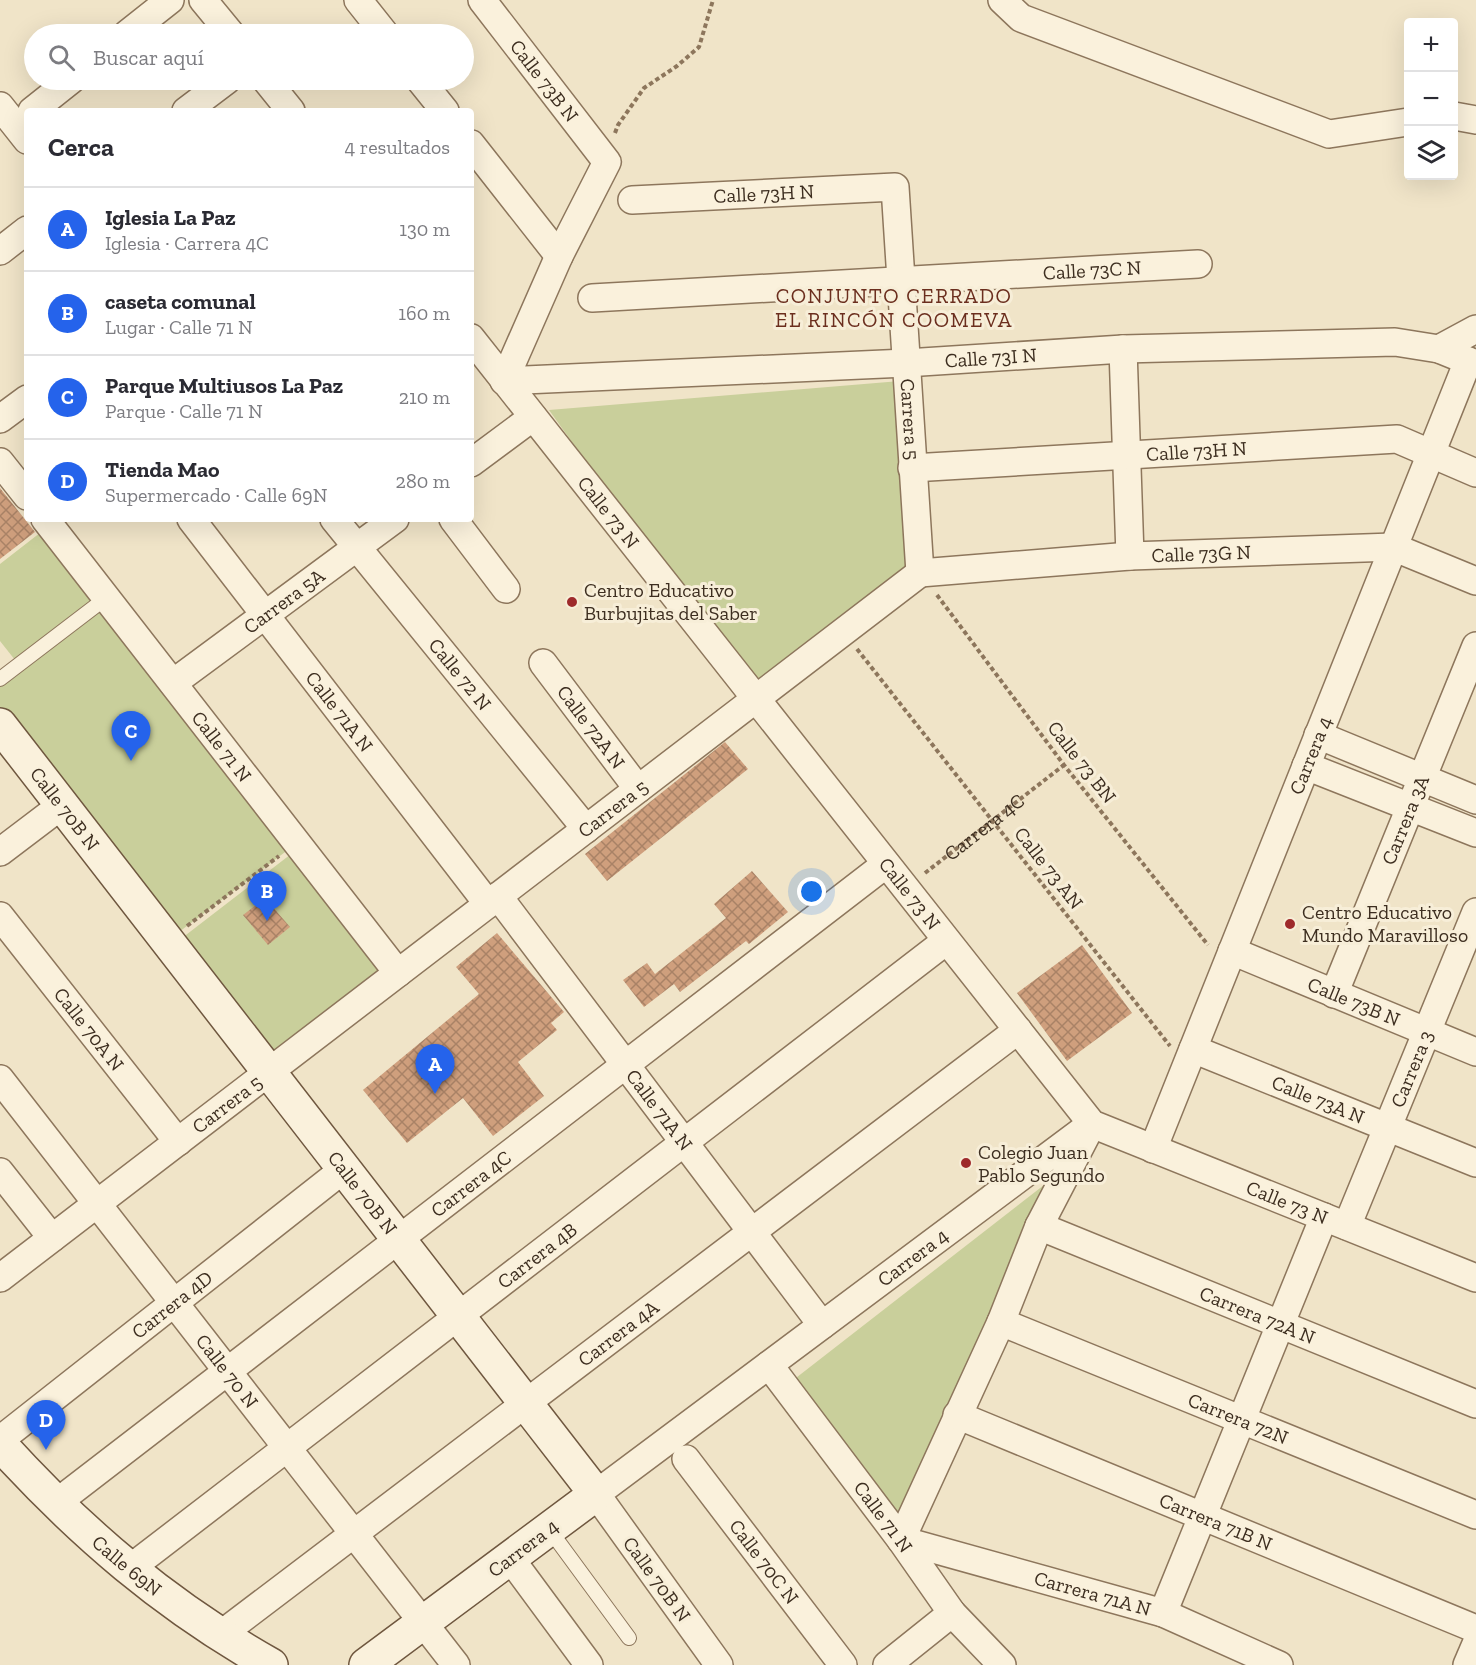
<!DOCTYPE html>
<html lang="es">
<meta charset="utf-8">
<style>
:root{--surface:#fff;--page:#f2f2f3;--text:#2b2b33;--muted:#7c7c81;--line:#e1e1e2;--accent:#2563eb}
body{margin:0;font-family:"Zilla Slab",serif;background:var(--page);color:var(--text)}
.controls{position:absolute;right:18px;top:18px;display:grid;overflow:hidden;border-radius:6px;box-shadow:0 6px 24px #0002}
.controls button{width:54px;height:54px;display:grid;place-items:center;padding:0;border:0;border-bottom:2px solid var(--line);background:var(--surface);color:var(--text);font:30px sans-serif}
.you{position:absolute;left:812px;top:892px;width:21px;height:21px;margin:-15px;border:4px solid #fff;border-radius:50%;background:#1a73e8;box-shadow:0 0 0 9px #1a73e833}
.badge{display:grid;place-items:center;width:39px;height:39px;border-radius:50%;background:var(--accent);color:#fff;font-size:20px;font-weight:700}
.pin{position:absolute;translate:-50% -50px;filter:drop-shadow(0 2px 3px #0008)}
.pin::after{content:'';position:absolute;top:32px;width:21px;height:18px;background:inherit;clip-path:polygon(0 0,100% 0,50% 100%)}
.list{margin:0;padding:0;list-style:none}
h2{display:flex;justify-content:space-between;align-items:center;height:78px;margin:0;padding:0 24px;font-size:26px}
h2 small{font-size:20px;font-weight:400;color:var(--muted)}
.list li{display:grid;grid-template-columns:39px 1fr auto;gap:18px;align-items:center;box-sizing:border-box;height:84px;padding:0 24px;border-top:2px solid var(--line)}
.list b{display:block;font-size:22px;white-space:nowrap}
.list p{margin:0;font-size:20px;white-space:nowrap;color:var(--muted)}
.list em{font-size:20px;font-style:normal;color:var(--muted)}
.icon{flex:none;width:33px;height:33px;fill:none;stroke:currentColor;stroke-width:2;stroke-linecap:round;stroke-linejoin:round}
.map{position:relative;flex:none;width:1476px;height:1665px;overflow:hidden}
.search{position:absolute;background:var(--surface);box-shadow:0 6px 24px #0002;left:24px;top:24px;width:450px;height:66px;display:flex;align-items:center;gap:15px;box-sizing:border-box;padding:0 21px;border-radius:33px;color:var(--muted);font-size:22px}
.panel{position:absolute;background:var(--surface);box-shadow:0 6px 24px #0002;left:24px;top:108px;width:450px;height:414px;border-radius:6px}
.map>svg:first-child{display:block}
.green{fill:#c9cf9b}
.building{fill:url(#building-cross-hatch)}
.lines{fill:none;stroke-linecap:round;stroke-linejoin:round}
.lane-casing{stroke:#8d765c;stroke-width:16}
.street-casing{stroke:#8d765c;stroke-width:30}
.secondary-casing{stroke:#6f573f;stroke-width:36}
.path{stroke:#8d765c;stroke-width:4;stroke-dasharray:4.5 3;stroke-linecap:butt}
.lane{stroke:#faf1dc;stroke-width:14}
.street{stroke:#faf1dc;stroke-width:27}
.secondary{stroke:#faf1dc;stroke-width:33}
.poi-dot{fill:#9e2a2b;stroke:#f7eed8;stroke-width:2}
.labels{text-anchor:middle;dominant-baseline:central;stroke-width:6;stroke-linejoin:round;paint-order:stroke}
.street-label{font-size:20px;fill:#3d2e20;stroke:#f7eed8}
.poi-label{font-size:20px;fill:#3d2e20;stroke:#f7eed8;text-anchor:start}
.neighbourhood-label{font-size:21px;letter-spacing:1.5px;fill:#6b2e1e;stroke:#f7eed8}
</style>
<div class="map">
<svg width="1476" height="1665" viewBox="0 0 1476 1665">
<defs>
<pattern id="building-cross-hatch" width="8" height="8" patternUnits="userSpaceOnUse" patternTransform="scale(1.5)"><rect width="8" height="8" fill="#cf9f7d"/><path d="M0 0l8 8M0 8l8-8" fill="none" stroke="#a98266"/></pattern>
</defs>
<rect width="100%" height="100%" fill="#f0e4c8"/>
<!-- green -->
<path class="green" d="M 900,381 L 916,576 L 756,699 L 549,410 Z
M 45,529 L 97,595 L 15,660 L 0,641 L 0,564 Z
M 106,598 L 297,843 L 167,941 L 0,725 L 0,679 Z
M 295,851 L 387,974 L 274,1059 L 182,938 Z
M 1044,1185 L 901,1518 L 792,1381 Z"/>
<!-- building -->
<path class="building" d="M 0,488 L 35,532 L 0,559 Z
M 725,742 L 748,769 L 607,881 L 585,854 Z
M 752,871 L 788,912 L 749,944 L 746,941 L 680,992 L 674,984 L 644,1007 L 623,980 L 647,963 L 655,974 L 726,918 L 714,904 Z
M 265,898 L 290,927 L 268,945 L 243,915 Z
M 497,933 L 564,1012 L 551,1023 L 557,1030 L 518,1062 L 544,1096 L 493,1136 L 463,1098 L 407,1143 L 363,1090 L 479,994 L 456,967 Z
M 1082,945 L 1132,1013 L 1067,1061 L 1017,993 Z"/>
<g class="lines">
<!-- lane casing -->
<g class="lane-casing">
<path id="lane" d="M 0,679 L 106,598
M 549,1529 L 629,1638"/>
</g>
<!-- street casing -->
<g class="street-casing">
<g id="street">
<path d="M 203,0 L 231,34"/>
<path d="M 358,0 L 385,34"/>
<path id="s2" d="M 482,0 L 607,162 L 559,256 L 504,381 L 906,363 L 1123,349 L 1395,342 L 1439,349 L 1476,364"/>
<path d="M 1002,0 L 1021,18 L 1329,134 L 1408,122"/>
<path d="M 127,34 L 170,0"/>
<path d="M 266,80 L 291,111"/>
<path d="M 420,80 L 445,111"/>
<path d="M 0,106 L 27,140"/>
<path d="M 32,111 L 71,80"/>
<path d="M 186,111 L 227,80"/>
<path d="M 1454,116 L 1476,120"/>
<path d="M 471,144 L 559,256"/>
<path id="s3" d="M 632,200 L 895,187 L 920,573"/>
<path d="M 0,251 L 27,230"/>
<path id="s4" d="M 592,298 L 1198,264"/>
<path id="s5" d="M 471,338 L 1092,1124 L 1476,1278"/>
<path d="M 1123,349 L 1130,556"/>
<path d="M 1439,349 L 1476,329"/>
<path d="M 0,419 L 27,399"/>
<path d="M 0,462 L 27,496"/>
<path d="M 471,463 L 533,417"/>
<path id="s6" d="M 912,468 L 1397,439 L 1476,473"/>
<path id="s7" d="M 45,519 L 398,973"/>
<path id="s8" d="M 191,519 L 488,904"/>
<path id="s9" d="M 334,519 L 586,829"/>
<path d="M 453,519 L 506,589"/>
<path id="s10" d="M 920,573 L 1130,556 L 1393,547 L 1476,581"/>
<path id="s11" d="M 543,663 L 638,789"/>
<path id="s12" d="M 173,683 L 395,519"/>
<path d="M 1318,735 L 1476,800"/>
<path d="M 1306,766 L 1476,833"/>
<path d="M 0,852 L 62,805"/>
<path id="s13" d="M 498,896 L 822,1325"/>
<path id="s14" d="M 0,916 L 178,1142"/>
<path id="s15" d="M 1232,951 L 1476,1052"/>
<path id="s16" d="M 1334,994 L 1476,646"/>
<path id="s17" d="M 1193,1049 L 1476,1163"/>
<path id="s18" d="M 0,1079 L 456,1665"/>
<path id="s19" d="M 1092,1124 L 1039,1226 L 1001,1322 L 901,1540 L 1163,1613 L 1279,1665"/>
<path id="s20" d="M 1153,1149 L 1468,361"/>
<path d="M 0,1172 L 52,1238"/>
<path id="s21" d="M 1039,1226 L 1476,1404"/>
<path id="s22" d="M 1347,1226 L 1476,912"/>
<path id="s23" d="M 0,1278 L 920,573"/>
<path id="s24" d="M 1001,1322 L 1476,1515"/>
<path id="s25" d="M 769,1365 L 901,1540 L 952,1613 L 1002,1665"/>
<path id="s26" d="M 957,1415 L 1476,1629"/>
<path id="s27" d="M 0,1440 L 344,1169"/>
<path id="s28" d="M 686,1459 L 843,1665"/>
<path id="s29" d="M 55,1504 L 886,864"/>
<path d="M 510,1558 L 589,1665"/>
<path id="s30" d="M 128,1570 L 946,941"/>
<path d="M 1163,1613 L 1324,1217"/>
<path id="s31" d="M 219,1636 L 1018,1030"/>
<path id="s32" d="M 719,1665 L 596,1494 L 1086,1128"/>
<path d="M 887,1665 L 952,1613"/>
<path d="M 1467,1665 L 1476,1644"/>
</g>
</g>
<!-- secondary casing -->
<g class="secondary-casing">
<g id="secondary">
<path id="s33" d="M 0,725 L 596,1494 L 366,1665"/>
<path id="s34" d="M 0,1444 C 82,1534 165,1605 271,1665"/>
</g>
</g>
<!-- path -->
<g class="path">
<path d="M 615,133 L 618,125 L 644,88 L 677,66 L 699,47 L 713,0"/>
<path d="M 937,595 L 1064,765 L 1208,945"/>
<path d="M 857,649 L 1170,1046"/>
<path id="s1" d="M 925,873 L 1064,765"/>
<path d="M 187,926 L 279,856"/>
</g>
<!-- lane -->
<use href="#lane" class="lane"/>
<!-- street -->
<use href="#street" class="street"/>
<!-- secondary -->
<use href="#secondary" class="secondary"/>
</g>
<!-- markers -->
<g class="poi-dot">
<circle cx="572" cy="602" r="6"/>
<circle cx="1290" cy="924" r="6"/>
<circle cx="966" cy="1163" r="6"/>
</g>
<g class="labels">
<!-- street labels -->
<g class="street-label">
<text stroke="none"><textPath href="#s2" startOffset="102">Calle 73B N</textPath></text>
<text stroke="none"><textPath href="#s3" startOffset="132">Calle 73H N</textPath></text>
<text stroke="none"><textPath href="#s4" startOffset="501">Calle 73C N</textPath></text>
<text stroke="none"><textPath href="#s2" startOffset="934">Calle 73I N</textPath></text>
<text stroke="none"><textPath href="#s3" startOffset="496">Carrera 5</textPath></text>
<text stroke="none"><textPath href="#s6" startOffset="285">Calle 73H N</textPath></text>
<text stroke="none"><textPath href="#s5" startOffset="222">Calle 73 N</textPath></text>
<text stroke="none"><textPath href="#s10" startOffset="282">Calle 73G N</textPath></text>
<text stroke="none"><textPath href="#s12" startOffset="138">Carrera 5A</textPath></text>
<text stroke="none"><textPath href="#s9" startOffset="200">Calle 72 N</textPath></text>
<text stroke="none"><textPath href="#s8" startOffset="243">Calle 71A N</textPath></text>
<text stroke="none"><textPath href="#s11" startOffset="80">Calle 72A N</textPath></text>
<text stroke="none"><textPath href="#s7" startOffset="288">Calle 71 N</textPath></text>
<text stroke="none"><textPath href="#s20" startOffset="424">Carrera 4</textPath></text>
<text transform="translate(1082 762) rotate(52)">Calle 73 BN</text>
<text stroke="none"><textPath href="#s23" startOffset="772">Carrera 5</textPath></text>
<text stroke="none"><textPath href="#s33" startOffset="106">Calle 70B N</textPath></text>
<text stroke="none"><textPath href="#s16" startOffset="188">Carrera 3A</textPath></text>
<text stroke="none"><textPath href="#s1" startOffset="75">Carrera 4C</textPath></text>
<text transform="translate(1049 868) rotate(52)">Calle 73 AN</text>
<text stroke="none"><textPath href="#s5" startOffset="708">Calle 73 N</textPath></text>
<text stroke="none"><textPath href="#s15" startOffset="132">Calle 73B N</textPath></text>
<text stroke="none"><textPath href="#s14" startOffset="144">Calle 70A N</textPath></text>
<text stroke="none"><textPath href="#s22" startOffset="170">Carrera 3</textPath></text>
<text stroke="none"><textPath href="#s17" startOffset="135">Calle 73A N</textPath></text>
<text stroke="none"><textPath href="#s23" startOffset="286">Carrera 5</textPath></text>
<text stroke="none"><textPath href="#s13" startOffset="268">Calle 71A N</textPath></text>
<text stroke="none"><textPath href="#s29" startOffset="525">Carrera 4C</textPath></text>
<text stroke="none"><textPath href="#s33" startOffset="592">Calle 70B N</textPath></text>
<text stroke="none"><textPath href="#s5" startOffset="1212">Calle 73 N</textPath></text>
<text stroke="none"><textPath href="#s30" startOffset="516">Carrera 4B</textPath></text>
<text stroke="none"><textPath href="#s32" startOffset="606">Carrera 4</textPath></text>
<text stroke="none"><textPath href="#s27" startOffset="219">Carrera 4D</textPath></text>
<text stroke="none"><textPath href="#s21" startOffset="236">Carrera 72A N</textPath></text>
<text stroke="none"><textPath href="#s31" startOffset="501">Carrera 4A</textPath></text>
<text stroke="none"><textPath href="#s18" startOffset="370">Calle 70 N</textPath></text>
<text stroke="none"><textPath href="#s24" startOffset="256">Carrera 72N</textPath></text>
<text stroke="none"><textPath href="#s25" startOffset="190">Calle 71 N</textPath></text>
<text stroke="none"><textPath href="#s26" startOffset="280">Carrera 71B N</textPath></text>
<text transform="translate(523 1548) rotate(-37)">Carrera 4</text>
<text stroke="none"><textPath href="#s28" startOffset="129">Calle 70C N</textPath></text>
<text stroke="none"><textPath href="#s34" startOffset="176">Calle 69N</textPath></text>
<text transform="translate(657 1579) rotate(54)">Calle 70B N</text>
<text stroke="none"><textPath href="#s19" startOffset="657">Carrera 71A N</textPath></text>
</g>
<!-- poi labels -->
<g class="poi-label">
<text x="584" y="590">Centro Educativo<tspan x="584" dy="23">Burbujitas del Saber</tspan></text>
<text x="1302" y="912">Centro Educativo<tspan x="1302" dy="23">Mundo Maravilloso</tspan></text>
<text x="978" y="1152">Colegio Juan<tspan x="978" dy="23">Pablo Segundo</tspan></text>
</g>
<!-- neighbourhood labels -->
<g class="neighbourhood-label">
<text x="894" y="295">CONJUNTO CERRADO<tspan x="894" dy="24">EL RINCÓN COOMEVA</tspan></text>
</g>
</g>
</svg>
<div class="controls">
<button>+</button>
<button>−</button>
<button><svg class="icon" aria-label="layers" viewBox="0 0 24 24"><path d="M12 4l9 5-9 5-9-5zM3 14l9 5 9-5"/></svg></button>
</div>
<div class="you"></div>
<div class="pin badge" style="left:435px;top:1094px">A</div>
<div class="pin badge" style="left:267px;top:921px">B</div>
<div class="pin badge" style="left:131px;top:761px">C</div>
<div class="pin badge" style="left:46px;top:1450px">D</div>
<div class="search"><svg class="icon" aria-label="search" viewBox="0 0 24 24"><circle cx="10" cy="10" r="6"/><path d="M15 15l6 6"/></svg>Buscar aquí</div>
<section class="panel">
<h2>Cerca<small>4 resultados</small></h2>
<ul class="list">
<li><span class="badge">A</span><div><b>Iglesia La Paz</b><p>Iglesia · Carrera 4C</p></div><em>130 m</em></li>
<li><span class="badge">B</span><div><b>caseta comunal</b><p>Lugar · Calle 71 N</p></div><em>160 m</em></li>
<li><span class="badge">C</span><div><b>Parque Multiusos La Paz</b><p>Parque · Calle 71 N</p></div><em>210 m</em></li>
<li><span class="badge">D</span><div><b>Tienda Mao</b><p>Supermercado · Calle 69N</p></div><em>280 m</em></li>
</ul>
</section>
</div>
